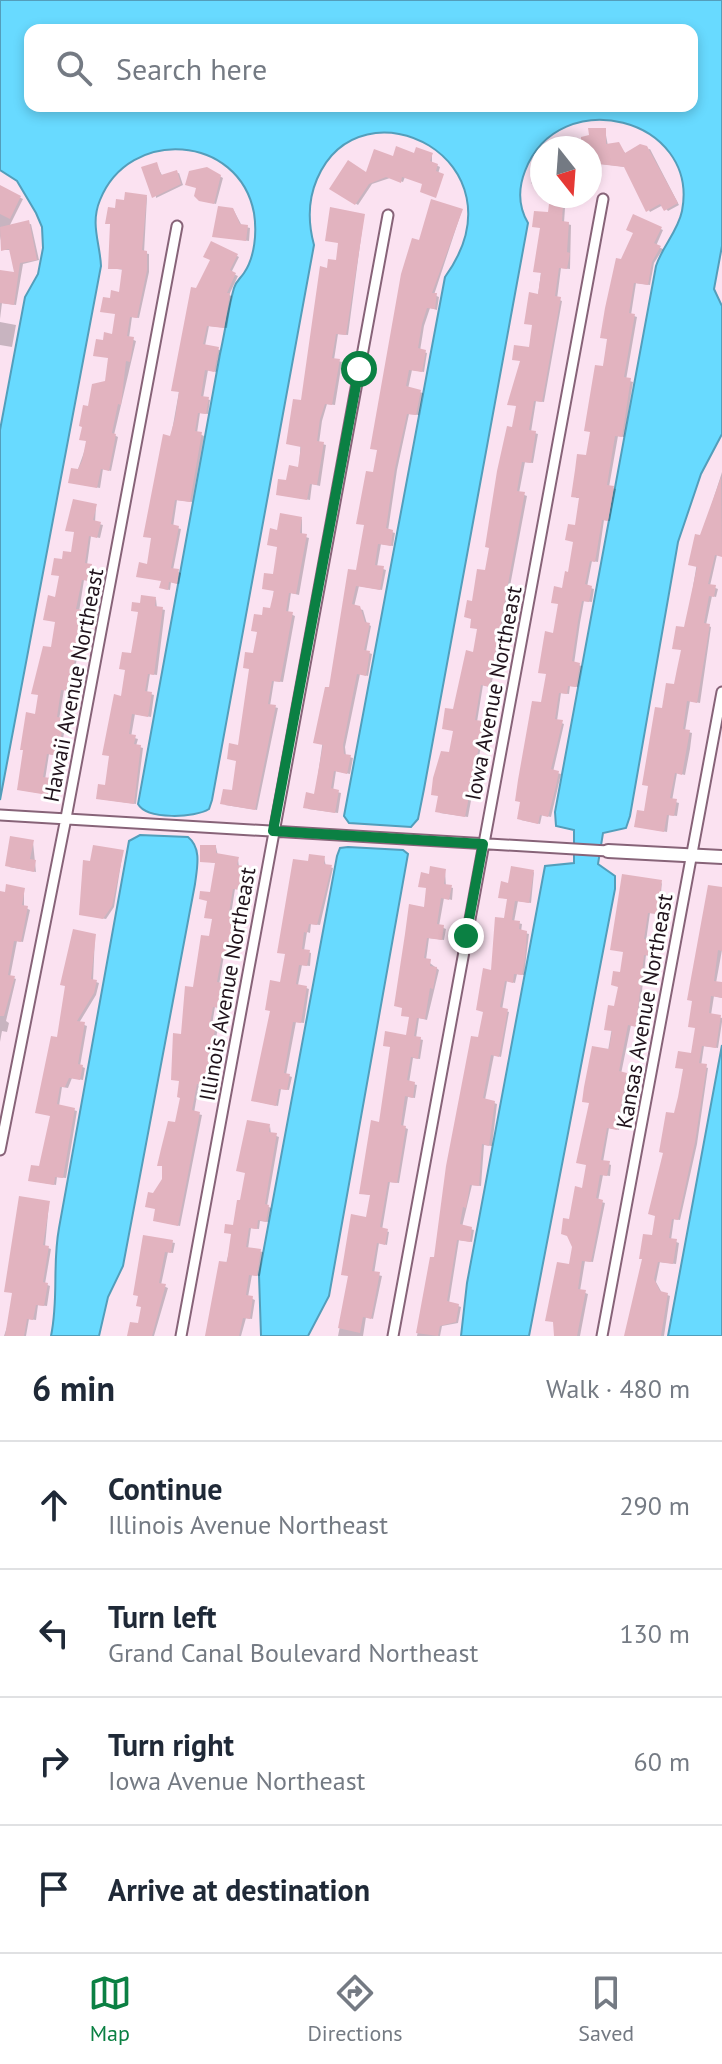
<!DOCTYPE html>
<meta charset="utf-8">
<style>
:root{--surface:#fff;--page:#f2f2f3;--text:#1f2937;--muted:#747a83;--line:#e0e1e3;--accent:#0b8043}
body{margin:0;font-family:"PT Sans",sans-serif;background:var(--page);color:var(--text)}
.compass{position:absolute;left:530px;top:136px;width:72px;height:72px;border-radius:50%;background:var(--surface);box-shadow:0 4px 12px #0003;rotate:163deg}
.stop{position:absolute;width:24px;height:24px;margin:-18px;border:6px solid #0b8043;border-radius:50%;background:#fff}
.stop.end{background:#0b8043;border-color:#fff;box-shadow:0 2px 8px #0008}
.list{margin:0;padding:0;list-style:none}
h2{display:flex;justify-content:space-between;align-items:center;height:104px;margin:0;padding:0 32px;font-size:34px}
h2 small{font-size:26px;font-weight:400;color:var(--muted)}
.list li{display:grid;grid-template-columns:52px 1fr auto;gap:24px;align-items:center;box-sizing:border-box;height:128px;padding:0 32px;border-top:2px solid var(--line)}
.list b{display:block;font-size:30px;white-space:nowrap}
.list p{margin:0;font-size:26px;white-space:nowrap;color:var(--muted)}
.list em{font-size:26px;font-style:normal;color:var(--muted)}
.icon{flex:none;width:44px;height:44px;fill:none;stroke:currentColor;stroke-width:2;stroke-linecap:round;stroke-linejoin:round}
.map{position:relative;flex:none;width:722px;height:1336px;overflow:hidden}
.search{position:absolute;background:var(--surface);box-shadow:0 4px 12px #0003;left:24px;right:24px;top:24px;height:88px;display:flex;align-items:center;gap:20px;box-sizing:border-box;padding:0 28px;border-radius:16px;color:var(--muted);font-size:30px}
.sheet{height:616px;background:var(--surface)}
nav{display:flex;justify-content:space-around;align-items:center;box-sizing:border-box;height:112px;border-top:2px solid var(--line);background:var(--surface);font-size:22px;color:var(--muted)}
nav a{display:grid;justify-items:center;gap:4px}
nav .on{color:var(--accent)}
.map>svg:first-child{display:block}
.water{fill:#68daff;stroke:#539ebb;stroke-width:2;fill-rule:evenodd}
.shadow{fill:#0003}
.building{fill:#e2b3bf}
.lines{fill:none;stroke-linecap:round;stroke-linejoin:round}
.minor-casing{stroke:#876378;stroke-width:13}
.tertiary-casing{stroke:#876378;stroke-width:16}
.minor{stroke:#fff;stroke-width:9}
.tertiary{stroke:#fff;stroke-width:12}
.route{stroke:#0b8043;stroke-width:10}
.labels{text-anchor:middle;dominant-baseline:central;stroke-width:6;stroke-linejoin:round;paint-order:stroke}
.street-label{font-size:22px;fill:#21131c;stroke:#fff}
</style>
<div class="map">
<svg width="722" height="1336" viewBox="0 0 722 1336">
<rect width="100%" height="100%" fill="#fbe2f1"/>
<!-- water -->
<path class="water" d="M 0,0 L 722,0 L 722,246 L 714,289 L 722,306 L 722,434 L 701,474 L 678,542 L 630,816 L 626,828 L 603,833 L 598,864 L 615,876 L 615,889 L 529,1336 L 461,1336 L 467,1283 L 545,866 L 574,863 L 574,830 L 556,826 L 555,812 L 656,266 C 662,247 678,231 682,211 C 700,118 559,82 525,171 C 518,189 518,206 528,223 L 424,789 L 418,819 L 411,827 L 349,823 L 344,816 L 445,277 C 529,160 361,76 317,179 C 308,200 308,223 314,245 L 212,800 L 209,809 C 195,818 147,820 138,804 L 220,354 C 225,332 228,309 234,288 C 236,281 240,279 244,273 C 255,257 257,232 254,213 C 239,134 129,127 100,200 C 90,224 100,243 101,266 L 0,800 L 0,430 L 25,297 L 38,274 L 43,248 L 42,227 L 36,213 L 17,181 L 0,170 ZM 30,30 L 692,30 L 692,106 L 30,106 Z
M 140,835 L 188,837 C 202,848 197,868 195,884 L 123,1266 L 108,1297 L 99,1336 L 51,1336 C 59,1297 52,1266 59,1228 L 129,841 Z
M 348,847 L 403,850 L 408,854 L 329,1296 L 308,1336 L 261,1336 L 259,1275 L 337,856 L 340,848 Z
M 722,1045 L 722,1336 L 668,1336 Z"/>
<!-- shadow -->
<path class="shadow" d="M 605,130 L 608,146 L 618,145 L 627,155 L 650,149 L 679,205 L 668,211 L 663,205 L 650,212 L 626,167 L 593,163 L 590,167 L 590,148 L 577,148 L 577,144 Z
M 432,155 L 432,163 L 440,167 L 438,174 L 425,184 L 405,177 L 403,182 L 390,178 L 372,184 L 358,205 L 332,188 L 367,175 L 394,159 Z
M 156,164 L 163,177 L 179,173 L 183,185 L 156,198 Z
M 542,165 L 542,190 L 531,183 Z
M 207,169 L 223,178 L 216,204 L 204,201 L 198,188 Z
M 0,188 L 23,199 L 9,227 L 31,224 L 39,260 L 23,264 L 16,305 L 2,303 L 0,319 L 0,272 L 17,275 L 12,250 L 3,250 L 0,236 Z
M 551,196 L 561,196 L 555,206 L 565,208 L 564,223 L 571,225 L 570,269 L 561,268 L 557,299 L 562,301 L 544,402 L 536,401 L 531,432 L 538,434 L 533,463 L 525,462 L 519,493 L 527,496 L 491,687 L 483,685 L 477,722 L 485,724 L 468,817 L 440,813 L 455,731 L 444,728 L 455,711 L 475,654 L 479,629 L 473,603 L 487,573 L 531,349 Z
M 147,197 L 144,253 L 149,254 L 149,272 L 139,318 L 132,317 L 129,338 L 136,341 L 114,435 L 118,437 L 111,471 L 103,469 L 100,488 L 73,483 L 88,441 L 89,409 L 106,382 L 110,358 L 105,343 L 114,336 L 117,314 L 112,300 L 120,294 L 124,270 L 110,268 L 117,210 Z
M 233,209 L 242,226 L 250,228 L 249,241 L 214,236 Z
M 462,210 L 434,295 L 439,297 L 437,310 L 430,308 L 424,326 L 420,351 L 427,353 L 424,372 L 412,370 L 408,389 L 423,393 L 419,415 L 409,414 L 397,470 L 388,531 L 395,533 L 393,546 L 381,544 L 377,567 L 386,570 L 382,590 L 359,586 L 354,607 L 363,610 L 367,624 L 371,626 L 366,652 L 372,654 L 368,676 L 360,674 L 345,747 L 346,756 L 353,758 L 350,774 L 336,771 L 333,791 L 341,793 L 338,813 L 308,809 L 315,796 L 330,690 L 358,572 L 420,243 Z
M 364,215 L 348,335 L 338,334 L 334,360 L 342,362 L 335,405 L 327,404 L 322,421 L 319,443 L 326,445 L 320,486 L 312,484 L 310,500 L 281,495 L 299,469 L 303,403 L 329,270 L 337,263 Z
M 634,217 L 663,230 L 656,246 L 663,249 L 654,263 L 650,285 L 636,283 L 631,315 L 637,317 L 626,380 L 633,382 L 624,437 L 618,436 L 609,487 L 616,489 L 610,521 L 604,520 L 598,562 L 592,561 L 587,587 L 594,589 L 592,602 L 584,601 L 580,623 L 574,664 L 582,666 L 578,687 L 570,686 L 569,694 L 561,693 L 557,721 L 564,724 L 553,772 L 561,774 L 551,817 L 542,815 L 540,824 L 521,820 L 563,590 L 570,574 L 581,498 L 576,498 L 587,458 L 622,262 L 635,233 Z
M 212,243 L 239,257 L 231,273 L 238,276 L 229,295 L 232,296 L 227,328 L 209,326 L 205,346 L 220,350 L 216,372 L 208,370 L 203,398 L 210,400 L 208,414 L 200,413 L 197,433 L 204,436 L 192,502 L 177,500 L 173,527 L 181,529 L 173,570 L 181,573 L 179,584 L 171,582 L 170,590 L 164,589 L 163,581 L 148,566 L 197,290 L 212,259 Z
M 0,322 L 16,325 L 12,347 L 0,345 Z
M 722,472 L 722,556 L 717,555 L 710,586 L 718,589 L 716,597 L 712,596 L 706,625 L 711,627 L 700,703 L 690,701 L 685,731 L 692,733 L 690,749 L 685,775 L 677,773 L 672,801 L 679,803 L 677,816 L 669,815 L 667,832 L 639,827 L 646,814 L 664,710 L 676,686 L 683,650 L 675,648 L 686,630 L 701,538 Z
M 96,506 L 95,523 L 103,525 L 100,538 L 91,536 L 87,565 L 94,567 L 92,581 L 84,580 L 79,612 L 85,614 L 71,691 L 64,690 L 59,720 L 66,722 L 60,756 L 49,754 L 45,780 L 53,782 L 51,795 L 21,790 L 53,649 L 63,562 L 72,554 Z
M 302,519 L 302,536 L 309,538 L 299,595 L 291,593 L 288,613 L 295,616 L 283,682 L 274,681 L 270,706 L 278,708 L 257,810 L 225,805 L 233,792 L 251,669 L 263,618 L 272,611 L 279,532 Z
M 156,599 L 157,608 L 165,610 L 157,675 L 150,674 L 147,693 L 154,695 L 151,717 L 135,714 L 131,737 L 138,739 L 136,746 L 143,748 L 136,804 L 100,799 L 107,787 L 111,756 L 105,754 L 123,698 L 127,670 L 122,668 L 133,656 L 141,606 Z
M 33,842 L 36,872 L 9,867 Z
M 216,847 L 218,856 L 238,859 L 239,867 L 247,869 L 244,890 L 235,889 L 231,915 L 239,918 L 232,956 L 224,955 L 219,985 L 226,987 L 223,1008 L 215,1007 L 212,1025 L 218,1027 L 208,1085 L 199,1084 L 194,1113 L 202,1115 L 180,1226 L 158,1221 L 154,1195 L 164,1179 L 164,1166 L 159,1165 L 177,1125 L 182,1098 L 183,1037 L 214,919 L 212,895 L 217,863 L 202,861 Z
M 123,851 L 114,907 L 106,919 L 84,915 L 92,863 Z
M 324,858 L 326,866 L 333,868 L 320,925 L 311,924 L 310,933 L 307,932 L 304,951 L 311,953 L 310,966 L 302,965 L 298,985 L 309,989 L 304,1023 L 296,1022 L 286,1075 L 292,1077 L 289,1090 L 281,1089 L 278,1106 L 255,1101 L 310,864 Z
M 445,871 L 446,886 L 453,888 L 452,900 L 444,898 L 439,926 L 446,929 L 444,940 L 429,938 L 426,960 L 439,970 L 427,1020 L 419,1018 L 416,1038 L 423,1040 L 420,1059 L 413,1058 L 409,1083 L 417,1085 L 415,1098 L 408,1097 L 403,1127 L 408,1129 L 399,1183 L 390,1182 L 382,1230 L 389,1232 L 387,1245 L 379,1243 L 374,1274 L 382,1276 L 373,1319 L 366,1317 L 363,1336 L 338,1336 L 350,1276 L 343,1274 L 368,1219 L 372,1195 L 364,1194 L 380,1124 L 408,1037 L 430,876 Z
M 534,872 L 531,903 L 518,901 L 514,922 L 522,924 L 521,932 L 529,934 L 524,975 L 517,974 L 515,983 L 507,981 L 502,1010 L 509,1012 L 501,1057 L 494,1055 L 485,1100 L 497,1104 L 492,1146 L 484,1145 L 481,1186 L 472,1185 L 462,1227 L 474,1230 L 472,1242 L 459,1240 L 449,1303 L 461,1307 L 458,1323 L 442,1326 L 440,1336 L 417,1336 L 432,1259 L 436,1260 L 505,920 L 509,899 L 503,898 L 510,885 Z
M 662,882 L 659,914 L 650,913 L 646,941 L 654,944 L 652,956 L 646,955 L 638,1027 L 631,1025 L 621,1074 L 629,1076 L 619,1130 L 609,1128 L 603,1162 L 611,1165 L 610,1176 L 603,1175 L 598,1201 L 605,1203 L 593,1262 L 585,1261 L 580,1291 L 588,1294 L 580,1336 L 556,1336 L 574,1247 L 570,1222 L 584,1190 L 625,952 Z
M 722,889 L 722,950 L 716,983 L 722,984 L 722,998 L 714,996 L 711,1015 L 722,1018 L 722,1022 L 718,1048 L 704,1046 L 701,1066 L 708,1068 L 697,1144 L 680,1220 L 674,1219 L 671,1240 L 679,1243 L 676,1264 L 660,1262 L 656,1282 L 662,1293 L 670,1296 L 664,1336 L 627,1336 L 653,1238 L 676,1115 L 693,1056 Z
M 24,890 L 24,907 L 30,910 L 23,942 L 17,941 L 10,977 L 16,979 L 6,1021 L 9,1023 L 7,1032 L 2,1031 L 0,1042 L 0,893 Z
M 95,936 L 93,981 L 99,983 L 96,995 L 79,1023 L 87,1026 L 80,1066 L 85,1068 L 83,1080 L 72,1078 L 68,1088 L 62,1087 L 59,1106 L 77,1111 L 66,1178 L 57,1177 L 56,1185 L 33,1181 L 41,1168 L 52,1116 L 59,1039 Z
M 270,1126 L 271,1134 L 279,1137 L 267,1206 L 271,1208 L 268,1222 L 260,1221 L 259,1229 L 251,1228 L 248,1249 L 263,1252 L 260,1276 L 252,1275 L 248,1297 L 255,1300 L 252,1319 L 246,1318 L 241,1336 L 207,1336 L 242,1203 Z
M 49,1203 L 45,1247 L 51,1249 L 45,1284 L 50,1286 L 47,1306 L 38,1305 L 36,1320 L 29,1319 L 26,1336 L 4,1336 Z
M 145,1237 L 175,1243 L 173,1253 L 168,1252 L 161,1285 L 168,1288 L 154,1336 L 129,1336 L 140,1326 L 143,1307 Z"/>
<!-- building -->
<path class="building" d="M 588,128 L 606,128 L 606,144 L 619,142 L 625,153 L 640,144 L 647,146 L 678,203 L 664,211 L 660,204 L 646,212 L 624,167 L 590,163 L 590,148 L 581,148 L 581,137 L 589,135 Z
M 396,146 L 414,153 L 416,147 L 433,153 L 430,161 L 438,164 L 436,171 L 444,174 L 436,198 L 420,192 L 422,184 L 402,177 L 401,183 L 386,177 L 369,184 L 355,205 L 329,189 L 348,160 L 366,172 L 374,149 L 393,156 Z
M 157,162 L 161,175 L 177,170 L 181,184 L 152,198 L 141,167 Z
M 207,167 L 221,175 L 214,204 L 199,201 L 194,196 L 196,188 L 185,185 L 189,171 Z
M 0,185 L 21,196 L 10,219 L 0,214 Z
M 125,192 L 147,195 L 142,250 L 147,251 L 147,270 L 137,318 L 130,317 L 127,336 L 134,337 L 130,362 L 126,361 L 121,405 L 118,404 L 112,433 L 116,434 L 109,471 L 101,469 L 97,488 L 68,483 L 71,468 L 78,469 L 82,461 L 86,441 L 79,440 L 82,427 L 79,426 L 83,405 L 88,406 L 92,384 L 105,381 L 108,358 L 93,356 L 96,339 L 103,340 L 104,332 L 112,334 L 115,314 L 100,312 L 103,297 L 110,298 L 111,290 L 119,292 L 122,269 L 108,269 L 110,224 L 105,224 L 108,207 L 115,208 L 116,199 L 124,200 Z
M 431,199 L 463,209 L 432,293 L 437,293 L 435,309 L 427,308 L 422,324 L 418,348 L 426,350 L 422,372 L 409,370 L 406,386 L 421,390 L 416,415 L 407,414 L 395,468 L 386,528 L 393,530 L 391,546 L 378,544 L 375,565 L 384,566 L 380,590 L 356,586 L 352,604 L 360,606 L 365,622 L 370,623 L 364,650 L 370,651 L 366,676 L 357,674 L 343,745 L 344,754 L 351,755 L 347,774 L 334,771 L 331,788 L 339,790 L 335,813 L 303,808 L 306,792 L 314,794 L 323,745 L 313,743 L 325,687 L 329,687 L 348,569 L 356,570 L 364,525 L 356,524 L 366,471 L 373,472 L 377,450 L 370,449 L 401,274 L 412,238 L 419,240 Z
M 549,204 L 563,205 L 562,221 L 569,222 L 567,252 L 570,253 L 567,269 L 559,268 L 555,296 L 561,297 L 542,402 L 534,401 L 529,430 L 536,431 L 531,463 L 522,462 L 517,491 L 525,492 L 489,687 L 481,685 L 475,720 L 483,721 L 481,736 L 465,817 L 435,812 L 438,796 L 431,795 L 433,778 L 441,751 L 449,752 L 453,731 L 442,729 L 445,708 L 453,709 L 466,650 L 473,652 L 477,629 L 470,628 L 471,619 L 464,617 L 467,600 L 472,601 L 477,569 L 485,570 L 489,548 L 485,547 L 497,471 L 507,426 L 512,427 L 516,406 L 507,405 L 520,361 L 512,360 L 514,345 L 529,347 L 532,325 L 524,324 L 529,292 L 538,294 L 541,273 L 533,272 L 540,228 L 532,227 L 534,211 L 548,212 Z
M 218,206 L 233,208 L 240,224 L 248,225 L 246,241 L 212,237 Z
M 330,207 L 365,214 L 346,335 L 336,334 L 332,358 L 340,359 L 332,405 L 325,404 L 320,419 L 317,441 L 324,442 L 317,485 L 310,484 L 307,500 L 276,495 L 278,479 L 286,480 L 289,465 L 298,467 L 301,447 L 286,444 L 293,399 L 301,400 L 320,266 L 327,268 L 328,259 L 336,260 L 338,243 L 325,241 Z
M 633,214 L 662,227 L 654,243 L 661,246 L 652,262 L 648,285 L 634,283 L 629,313 L 635,314 L 624,377 L 631,378 L 622,437 L 615,436 L 607,485 L 614,486 L 608,521 L 602,520 L 595,562 L 590,561 L 585,584 L 592,586 L 589,602 L 582,601 L 578,621 L 572,661 L 580,663 L 576,687 L 568,686 L 567,694 L 559,693 L 555,719 L 563,720 L 551,769 L 559,771 L 556,786 L 548,817 L 540,815 L 538,824 L 517,819 L 520,802 L 515,801 L 518,780 L 532,701 L 541,702 L 546,674 L 538,673 L 545,631 L 553,633 L 558,604 L 551,603 L 554,586 L 562,588 L 565,571 L 568,572 L 573,542 L 565,540 L 568,524 L 575,525 L 579,498 L 571,497 L 575,470 L 577,454 L 586,455 L 590,432 L 584,431 L 595,365 L 603,366 L 607,339 L 600,338 L 605,308 L 616,258 L 621,259 L 633,233 L 626,230 Z
M 29,220 L 37,260 L 20,263 L 14,305 L 0,303 L 0,270 L 14,272 L 9,249 L 1,251 L 0,227 Z
M 211,241 L 238,254 L 230,270 L 236,273 L 227,293 L 230,293 L 224,328 L 207,326 L 203,344 L 219,347 L 214,372 L 205,370 L 201,396 L 209,397 L 206,414 L 198,413 L 195,431 L 202,432 L 190,502 L 175,500 L 171,524 L 179,526 L 171,568 L 179,569 L 177,584 L 169,582 L 168,590 L 159,588 L 161,581 L 136,577 L 139,562 L 147,564 L 151,538 L 143,537 L 163,434 L 170,436 L 175,418 L 179,392 L 171,391 L 191,287 L 196,288 L 210,260 L 203,257 Z
M 721,477 L 722,557 L 715,555 L 708,584 L 716,585 L 714,597 L 709,596 L 704,623 L 710,624 L 697,703 L 687,701 L 683,729 L 690,730 L 682,775 L 675,773 L 670,798 L 677,799 L 674,816 L 667,815 L 664,832 L 634,827 L 637,810 L 644,811 L 648,786 L 642,785 L 655,707 L 662,708 L 666,683 L 674,684 L 677,669 L 681,650 L 672,649 L 676,626 L 684,627 L 697,567 L 688,565 L 695,534 L 700,535 Z
M 73,499 L 97,504 L 93,520 L 101,522 L 97,538 L 89,536 L 85,563 L 92,564 L 90,581 L 82,580 L 76,609 L 84,610 L 69,691 L 61,690 L 57,717 L 64,718 L 58,756 L 47,754 L 43,777 L 51,778 L 48,795 L 17,790 L 23,750 L 20,750 L 26,712 L 35,714 L 38,695 L 31,694 L 43,646 L 51,647 L 55,622 L 43,620 L 48,595 L 55,597 L 59,576 L 51,575 L 54,558 L 62,559 L 63,551 L 71,552 L 74,532 L 65,531 Z
M 280,513 L 302,517 L 300,533 L 307,534 L 296,594 L 289,593 L 286,611 L 293,612 L 280,682 L 272,681 L 268,704 L 276,705 L 255,810 L 220,804 L 223,789 L 232,790 L 236,761 L 227,759 L 229,743 L 238,745 L 249,669 L 243,668 L 245,652 L 253,653 L 257,632 L 251,631 L 254,614 L 262,615 L 263,607 L 270,608 L 274,591 L 262,589 L 264,573 L 273,574 L 277,547 L 267,545 L 270,528 L 277,530 Z
M 141,595 L 156,597 L 155,606 L 163,607 L 154,675 L 148,674 L 145,691 L 152,692 L 148,717 L 132,714 L 129,734 L 136,735 L 134,744 L 141,745 L 134,804 L 96,799 L 98,784 L 105,785 L 109,756 L 102,755 L 114,694 L 121,696 L 125,670 L 119,669 L 122,652 L 131,653 L 134,636 L 138,612 L 131,611 L 132,602 L 140,603 Z
M 10,836 L 34,840 L 30,859 L 36,860 L 34,872 L 5,866 Z
M 93,845 L 124,850 L 112,906 L 103,919 L 79,915 L 83,860 L 90,861 Z
M 200,845 L 216,845 L 216,853 L 239,857 L 237,865 L 245,866 L 241,890 L 233,889 L 229,913 L 237,914 L 234,931 L 229,956 L 222,955 L 217,982 L 224,983 L 220,1008 L 213,1007 L 210,1023 L 216,1024 L 205,1085 L 197,1084 L 192,1110 L 200,1112 L 178,1226 L 153,1221 L 155,1209 L 145,1207 L 148,1192 L 153,1193 L 162,1179 L 162,1166 L 157,1166 L 161,1149 L 168,1121 L 175,1122 L 180,1098 L 177,1097 L 179,1081 L 171,1080 L 173,1033 L 181,1034 L 185,986 L 193,987 L 201,935 L 209,936 L 212,919 L 204,918 L 207,901 L 199,899 L 200,891 L 210,892 L 215,863 L 200,862 Z
M 309,854 L 325,856 L 324,864 L 332,865 L 317,925 L 309,924 L 307,933 L 304,932 L 302,949 L 310,950 L 307,966 L 299,965 L 296,984 L 307,986 L 301,1023 L 293,1022 L 284,1073 L 290,1074 L 287,1090 L 279,1089 L 276,1106 L 251,1101 L 270,1011 L 265,1010 L 270,980 L 280,982 L 285,954 L 277,953 L 293,859 L 308,861 Z
M 430,866 L 446,869 L 444,884 L 452,885 L 449,900 L 441,898 L 437,924 L 444,925 L 442,940 L 427,938 L 424,958 L 431,959 L 430,966 L 437,967 L 433,989 L 430,988 L 425,1019 L 417,1018 L 414,1036 L 421,1037 L 418,1059 L 411,1057 L 407,1080 L 415,1082 L 413,1098 L 405,1096 L 401,1125 L 406,1126 L 397,1183 L 388,1182 L 380,1227 L 388,1229 L 385,1245 L 377,1243 L 372,1271 L 380,1272 L 377,1288 L 371,1319 L 363,1317 L 360,1333 L 338,1328 L 348,1276 L 341,1275 L 351,1214 L 366,1217 L 370,1195 L 359,1194 L 371,1120 L 379,1122 L 390,1047 L 383,1046 L 385,1031 L 406,1035 L 409,1017 L 401,1016 L 402,1008 L 394,1006 L 405,934 L 409,904 L 424,907 L 426,888 L 418,887 L 421,872 L 429,874 Z
M 511,866 L 534,870 L 529,903 L 515,901 L 512,920 L 520,921 L 519,929 L 527,931 L 525,958 L 522,975 L 514,974 L 513,983 L 505,981 L 500,1007 L 508,1009 L 499,1057 L 491,1055 L 483,1098 L 495,1101 L 489,1146 L 482,1144 L 479,1186 L 470,1185 L 466,1208 L 463,1207 L 460,1224 L 472,1227 L 470,1242 L 457,1240 L 447,1301 L 459,1304 L 456,1322 L 440,1326 L 438,1336 L 416,1333 L 430,1257 L 434,1257 L 446,1166 L 471,1036 L 478,1037 L 483,1012 L 476,1010 L 483,968 L 491,970 L 495,917 L 504,918 L 507,899 L 498,898 L 501,881 L 508,883 Z
M 622,874 L 662,880 L 657,914 L 648,913 L 644,939 L 652,940 L 649,956 L 644,955 L 636,1027 L 628,1025 L 619,1071 L 627,1073 L 617,1130 L 607,1128 L 601,1160 L 610,1161 L 607,1176 L 600,1175 L 596,1198 L 603,1200 L 591,1262 L 582,1261 L 578,1289 L 586,1290 L 577,1336 L 554,1336 L 553,1322 L 545,1321 L 557,1262 L 569,1264 L 572,1247 L 567,1236 L 561,1234 L 563,1218 L 569,1219 L 575,1186 L 582,1188 L 586,1165 L 576,1163 L 589,1103 L 582,1102 L 584,1087 L 592,1046 L 609,1049 L 612,1031 L 604,1030 L 608,1005 L 614,1006 L 618,987 L 611,985 L 613,971 L 620,972 L 623,952 L 610,950 Z
M 6,884 L 25,888 L 22,905 L 28,906 L 21,942 L 14,941 L 8,975 L 15,976 L 4,1016 L 0,1016 L 0,891 L 5,892 Z
M 708,885 L 722,887 L 722,951 L 718,950 L 714,981 L 722,982 L 722,998 L 711,996 L 709,1013 L 721,1015 L 716,1048 L 702,1046 L 699,1063 L 707,1064 L 695,1142 L 678,1220 L 672,1219 L 669,1238 L 677,1239 L 673,1264 L 658,1262 L 654,1279 L 660,1291 L 668,1293 L 661,1336 L 624,1336 L 642,1259 L 639,1259 L 643,1234 L 652,1235 L 655,1216 L 648,1214 L 663,1153 L 659,1152 L 666,1112 L 674,1113 L 678,1097 L 683,1069 L 675,1068 L 678,1051 L 691,1053 L 695,1028 L 688,1027 L 692,1001 L 687,1000 Z
M 73,929 L 96,934 L 91,979 L 97,980 L 94,993 L 77,1021 L 85,1022 L 78,1064 L 83,1065 L 80,1080 L 69,1078 L 65,1087 L 60,1087 L 57,1104 L 75,1108 L 63,1178 L 55,1177 L 54,1185 L 28,1181 L 31,1165 L 39,1166 L 50,1116 L 35,1113 L 51,1036 L 57,1037 L 65,986 L 60,985 Z
M 247,1120 L 270,1124 L 269,1132 L 277,1133 L 265,1204 L 269,1205 L 266,1222 L 258,1220 L 257,1229 L 249,1228 L 246,1247 L 261,1249 L 257,1276 L 249,1275 L 246,1295 L 253,1296 L 250,1319 L 243,1318 L 239,1336 L 205,1336 L 219,1261 L 227,1262 L 231,1234 L 224,1233 L 225,1224 L 233,1225 L 237,1200 L 240,1200 L 245,1173 L 236,1171 Z
M 19,1196 L 50,1201 L 43,1245 L 49,1246 L 43,1282 L 48,1283 L 44,1306 L 36,1305 L 33,1320 L 27,1319 L 24,1336 L 5,1336 L 12,1293 L 4,1292 Z
M 143,1235 L 173,1240 L 171,1253 L 165,1252 L 159,1283 L 166,1284 L 152,1336 L 127,1336 L 130,1322 L 138,1323 L 141,1307 L 136,1306 L 138,1296 L 133,1295 Z"/>
<g class="lines">
<!-- minor casing -->
<g class="minor-casing">
<path id="minor" d="M 0,815 L 608,851
M 0,1150 L 66,818 L 177,226
M 181,1336 L 388,215
M 393,1336 L 603,199
M 602,1336 L 722,692"/>
</g>
<!-- tertiary casing -->
<g class="tertiary-casing">
<path id="tertiary" d="M 608,851 L 722,857"/>
</g>
<!-- minor -->
<use href="#minor" class="minor"/>
<!-- tertiary -->
<use href="#tertiary" class="tertiary"/>
</g>
<g class="lines">
<!-- route -->
<path class="route" d="M 359,369 L 273,831 L 483,844 L 466,936"/>
</g>
<g class="labels">
<!-- street labels -->
<g class="street-label">
<text transform="translate(73 685) rotate(-79)">Hawaii Avenue Northeast</text>
<text transform="translate(493 693) rotate(-79)">Iowa Avenue Northeast</text>
<text transform="translate(227 984) rotate(-80)">Illinois Avenue Northeast</text>
<text transform="translate(644 1011) rotate(-80)">Kansas Avenue Northeast</text>
</g>
</g>
</svg>
<svg class="compass" viewBox="-18 -18 36 36"><path d="M0-13l5 13h-10z" fill="#e53935"/><path d="M0 13l5-13h-10z" fill="#747a83"/></svg>
<div class="stop" style="left:359px;top:369px"></div>
<div class="stop end" style="left:466px;top:936px"></div>
<div class="search"><svg class="icon" aria-label="search" viewBox="0 0 24 24"><circle cx="10" cy="10" r="6"/><path d="M15 15l6 6"/></svg>Search here</div>
</div>
<section class="sheet">
<h2>6 min<small>Walk · 480 m</small></h2>
<ul class="list">
<li><svg class="icon" aria-label="ahead" viewBox="0 0 24 24"><path d="M12 20V5M6 11l6-6 6 6"/></svg><div><b>Continue</b><p>Illinois Avenue Northeast</p></div><em>290 m</em></li>
<li><svg class="icon" aria-label="left" viewBox="0 0 24 24"><path d="M17 20v-9H6M10 6l-5 5 5 5"/></svg><div><b>Turn left</b><p>Grand Canal Boulevard Northeast</p></div><em>130 m</em></li>
<li><svg class="icon" aria-label="right" viewBox="0 0 24 24"><path d="M7 20v-9h11M14 6l5 5-5 5"/></svg><div><b>Turn right</b><p>Iowa Avenue Northeast</p></div><em>60 m</em></li>
<li><svg class="icon" aria-label="arrive" viewBox="0 0 24 24"><path d="M6 21V4h12l-3 4 3 4H6"/></svg><div><b>Arrive at destination</b></div></li>
</ul>
</section>
<nav>
<a class="on"><svg class="icon" aria-label="map" viewBox="0 0 24 24"><path d="M3 6l6-2 6 2 6-2v14l-6 2-6-2-6 2zM9 4v14M15 6v14"/></svg>Map</a>
<a><svg class="icon" aria-label="directions" viewBox="0 0 24 24"><path d="M12 3l9 9-9 9-9-9zM9 14v-3h6M13 9l2 2-2 2"/></svg>Directions</a>
<a><svg class="icon" aria-label="saved" viewBox="0 0 24 24"><path d="M7 4h10v16l-5-4-5 4z"/></svg>Saved</a>
</nav>
